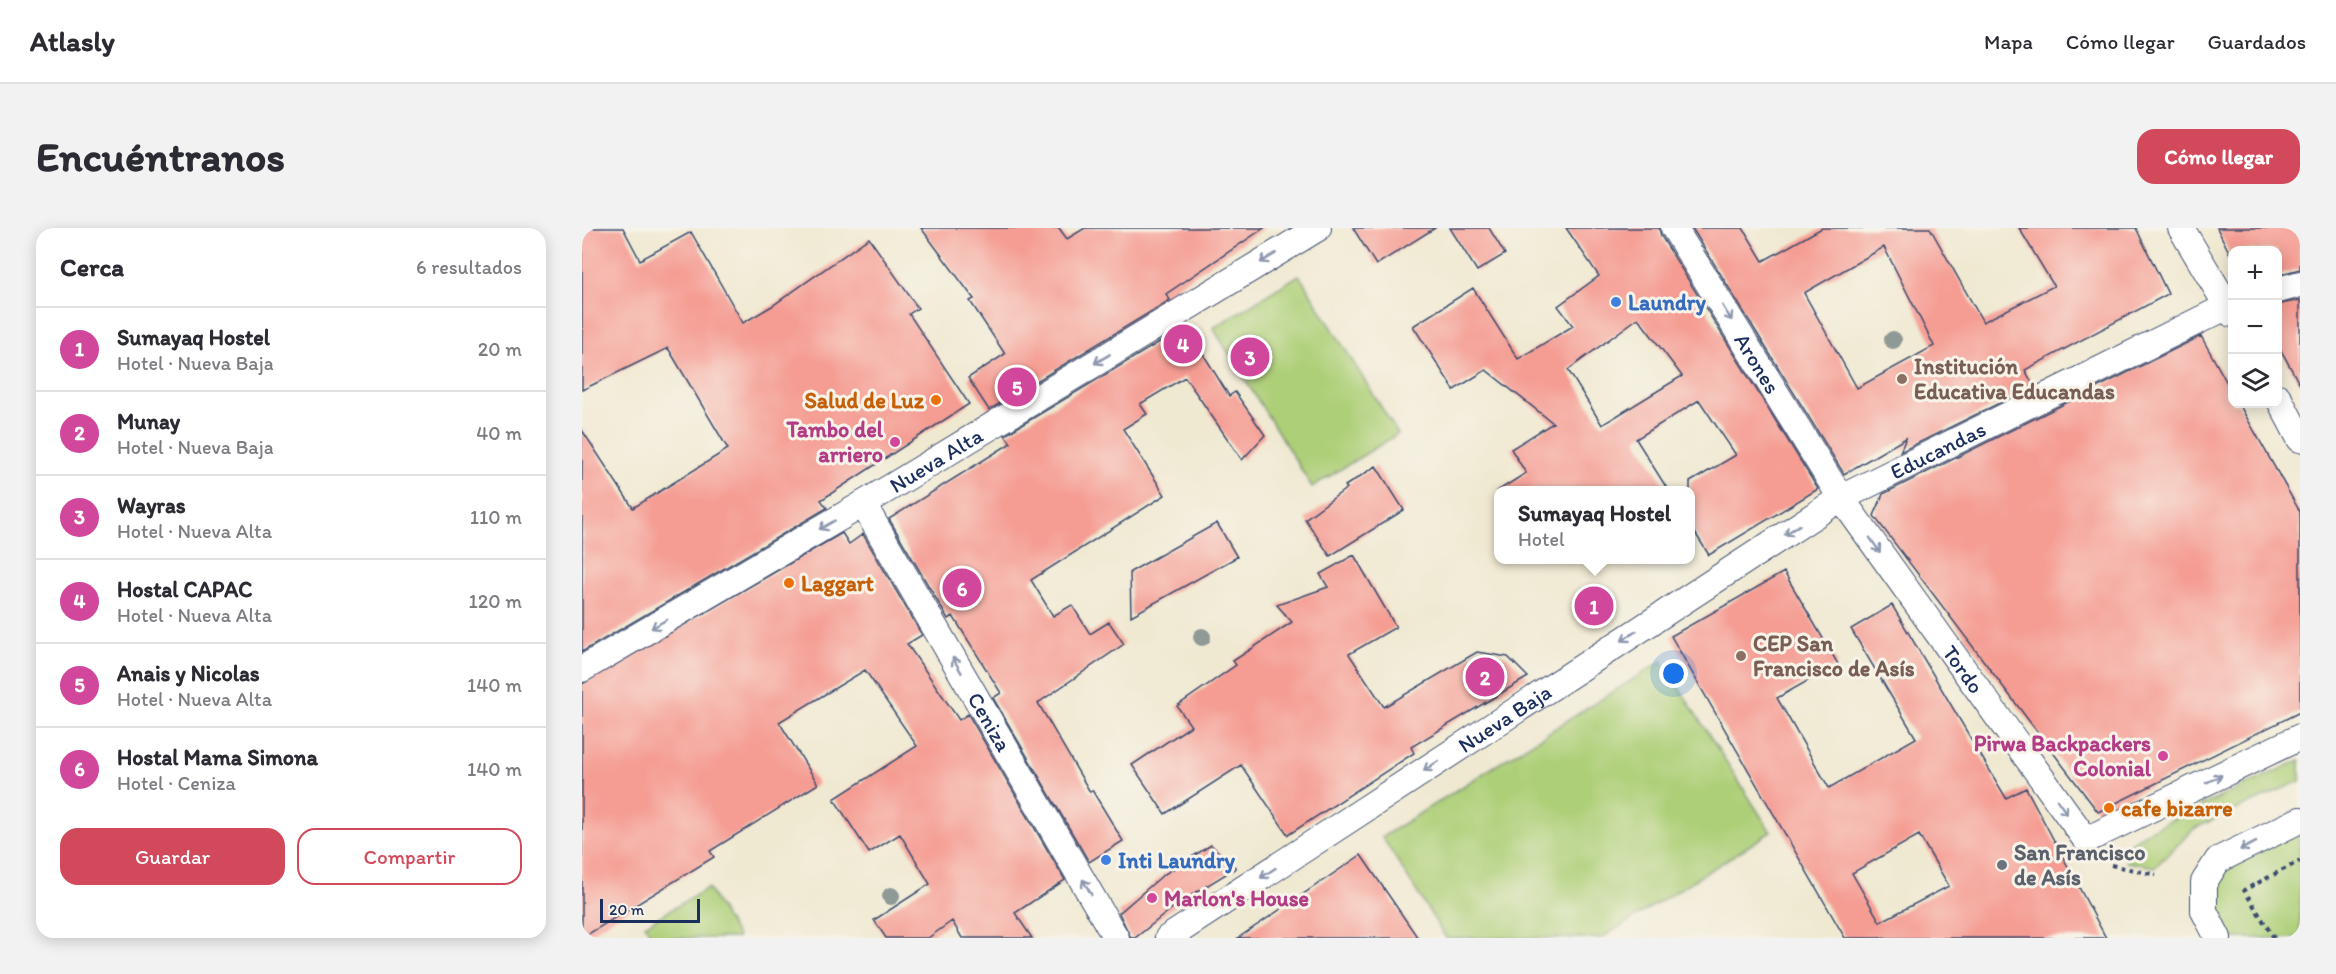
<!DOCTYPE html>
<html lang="es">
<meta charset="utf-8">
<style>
:root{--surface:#fff;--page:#f2f2f3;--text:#2b2b33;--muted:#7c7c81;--line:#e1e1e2;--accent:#d1495b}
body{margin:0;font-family:Itim,sans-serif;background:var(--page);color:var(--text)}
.controls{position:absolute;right:18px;top:18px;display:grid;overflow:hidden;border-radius:12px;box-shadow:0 3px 15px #0003}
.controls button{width:54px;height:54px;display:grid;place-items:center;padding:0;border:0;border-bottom:2px solid var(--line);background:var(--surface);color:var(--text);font:30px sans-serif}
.scale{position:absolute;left:18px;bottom:15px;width:100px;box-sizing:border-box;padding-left:6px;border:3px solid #1b2f5e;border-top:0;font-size:16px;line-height:21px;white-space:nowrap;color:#1b2f5e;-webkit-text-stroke:4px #f7f3e8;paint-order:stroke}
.you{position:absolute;left:1092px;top:446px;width:21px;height:21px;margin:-15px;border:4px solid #fff;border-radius:50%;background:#1a73e8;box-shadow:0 0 0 9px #1a73e833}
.badge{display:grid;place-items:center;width:39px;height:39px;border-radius:50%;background:var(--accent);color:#fff;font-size:20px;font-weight:700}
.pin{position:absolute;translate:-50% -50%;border:3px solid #fff;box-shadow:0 2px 6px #0006}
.popup{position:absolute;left:912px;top:258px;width:201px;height:78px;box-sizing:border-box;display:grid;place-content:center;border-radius:12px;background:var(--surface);filter:drop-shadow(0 2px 4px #0005);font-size:20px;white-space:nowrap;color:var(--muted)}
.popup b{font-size:22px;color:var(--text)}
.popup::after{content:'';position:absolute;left:50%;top:100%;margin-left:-12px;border:12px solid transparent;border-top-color:var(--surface)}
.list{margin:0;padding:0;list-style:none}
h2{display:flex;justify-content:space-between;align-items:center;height:78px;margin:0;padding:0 24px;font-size:26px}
h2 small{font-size:20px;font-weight:400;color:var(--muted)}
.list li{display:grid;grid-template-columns:39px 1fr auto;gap:18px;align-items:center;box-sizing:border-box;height:84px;padding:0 24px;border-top:2px solid var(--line)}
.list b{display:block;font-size:22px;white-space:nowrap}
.list p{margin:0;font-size:20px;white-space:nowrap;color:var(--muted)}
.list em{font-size:20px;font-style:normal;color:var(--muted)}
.actions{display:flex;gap:12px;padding:18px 24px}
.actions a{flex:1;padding:14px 0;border:2px solid var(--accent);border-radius:18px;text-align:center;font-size:21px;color:var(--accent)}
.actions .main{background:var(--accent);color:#fff}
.icon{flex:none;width:33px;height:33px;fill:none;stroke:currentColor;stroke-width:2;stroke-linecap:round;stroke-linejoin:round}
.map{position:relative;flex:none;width:1718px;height:710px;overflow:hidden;border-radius:18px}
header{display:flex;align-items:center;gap:36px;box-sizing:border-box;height:84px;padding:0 30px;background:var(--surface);border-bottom:2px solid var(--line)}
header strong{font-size:28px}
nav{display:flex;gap:33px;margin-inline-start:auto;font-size:21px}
.intro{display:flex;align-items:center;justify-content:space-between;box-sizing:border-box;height:144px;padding:0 36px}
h1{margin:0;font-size:42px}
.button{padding:15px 27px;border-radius:18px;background:var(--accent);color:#fff;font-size:21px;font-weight:700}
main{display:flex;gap:36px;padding:0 36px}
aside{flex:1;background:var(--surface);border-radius:18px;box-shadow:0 3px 15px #0003}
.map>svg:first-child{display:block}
.green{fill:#adcf77;stroke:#647f6a;stroke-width:1.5}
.building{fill:#f59c93;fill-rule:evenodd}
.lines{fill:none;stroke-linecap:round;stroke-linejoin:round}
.minor-casing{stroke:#3b4b6f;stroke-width:28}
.path{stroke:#3b4b6f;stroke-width:4;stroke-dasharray:4.5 4.5;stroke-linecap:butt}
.minor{stroke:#fff;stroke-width:26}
.tree{fill:#8f9996}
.oneway{stroke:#8d97ae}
.shop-dot{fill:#3f7fe0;stroke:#f7f3e8;stroke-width:2}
.education-dot{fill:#8d6e63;stroke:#f7f3e8;stroke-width:2}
.food-dot{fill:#e8710a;stroke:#f7f3e8;stroke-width:2}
.hotel-dot{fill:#d1479c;stroke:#f7f3e8;stroke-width:2}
.worship-dot{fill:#6b7280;stroke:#f7f3e8;stroke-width:2}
.labels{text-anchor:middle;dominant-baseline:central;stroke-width:6;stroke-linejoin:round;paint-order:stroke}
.shop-label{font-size:22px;font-weight:bold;fill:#366cbe;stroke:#f7f3e8;text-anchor:start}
.street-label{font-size:22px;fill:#1b2f5e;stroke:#f7f3e8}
.education-label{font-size:22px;font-weight:bold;fill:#785e54;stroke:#f7f3e8;text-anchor:start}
.food-label{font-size:22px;font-weight:bold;fill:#c56008;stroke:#f7f3e8;text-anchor:start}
.hotel-label{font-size:22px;font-weight:bold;fill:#b23c85;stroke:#f7f3e8;text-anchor:end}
.worship-label{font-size:22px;font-weight:bold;fill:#5b616d;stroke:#f7f3e8;text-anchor:start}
</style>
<header>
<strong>Atlasly</strong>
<nav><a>Mapa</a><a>Cómo llegar</a><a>Guardados</a></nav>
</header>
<div class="intro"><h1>Encuéntranos</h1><a class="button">Cómo llegar</a></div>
<main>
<aside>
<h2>Cerca<small>6 resultados</small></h2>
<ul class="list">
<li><span class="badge" style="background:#d1479c">1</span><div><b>Sumayaq Hostel</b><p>Hotel · Nueva Baja</p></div><em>20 m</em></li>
<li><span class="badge" style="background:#d1479c">2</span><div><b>Munay</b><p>Hotel · Nueva Baja</p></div><em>40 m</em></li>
<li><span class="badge" style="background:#d1479c">3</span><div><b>Wayras</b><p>Hotel · Nueva Alta</p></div><em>110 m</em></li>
<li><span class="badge" style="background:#d1479c">4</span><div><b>Hostal CAPAC</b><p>Hotel · Nueva Alta</p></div><em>120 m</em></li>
<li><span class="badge" style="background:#d1479c">5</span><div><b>Anais y Nicolas</b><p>Hotel · Nueva Alta</p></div><em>140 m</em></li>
<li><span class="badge" style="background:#d1479c">6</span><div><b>Hostal Mama Simona</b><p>Hotel · Ceniza</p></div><em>140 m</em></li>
</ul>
<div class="actions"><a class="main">Guardar</a><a>Compartir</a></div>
</aside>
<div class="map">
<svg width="1718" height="710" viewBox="0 0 1718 710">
<rect width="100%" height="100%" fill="#f7f3e8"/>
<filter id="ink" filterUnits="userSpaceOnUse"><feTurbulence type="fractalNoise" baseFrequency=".0167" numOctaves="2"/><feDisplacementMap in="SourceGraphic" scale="12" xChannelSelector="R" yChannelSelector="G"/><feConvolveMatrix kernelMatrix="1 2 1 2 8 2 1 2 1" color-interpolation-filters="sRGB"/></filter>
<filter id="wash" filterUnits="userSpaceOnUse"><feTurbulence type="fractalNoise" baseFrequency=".008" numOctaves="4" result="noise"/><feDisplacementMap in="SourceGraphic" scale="24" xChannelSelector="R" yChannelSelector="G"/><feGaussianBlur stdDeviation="1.35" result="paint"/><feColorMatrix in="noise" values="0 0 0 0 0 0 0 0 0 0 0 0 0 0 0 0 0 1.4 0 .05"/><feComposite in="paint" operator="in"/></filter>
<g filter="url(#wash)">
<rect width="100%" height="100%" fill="#f0e9d2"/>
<!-- green -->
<path class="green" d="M 717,47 L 816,206 L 730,259 L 631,100 Z
M 1080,433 L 1189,604 L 1020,710 L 864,710 L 800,609 Z
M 1718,532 L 1718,553 L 1613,600 L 1573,639 L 1544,634 L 1546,617 L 1568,602 Z
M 1718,603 L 1718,710 L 1645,710 L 1616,657 Z
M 126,660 L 156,710 L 71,710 L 63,697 Z"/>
<g id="blocks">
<!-- building -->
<path class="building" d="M 0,0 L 41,0 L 58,32 L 109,4 L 161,95 L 190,78 L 287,10 L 336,80 L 327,86 L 387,176 L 239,272 L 245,280 L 0,424 L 0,202 L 51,280 L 146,221 L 86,120 L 0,162 Z
M 339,0 L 477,0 L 485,11 L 503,0 L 682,0 L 584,66 L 588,72 L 407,182 L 386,150 L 423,126 L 388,73 L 392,71 Z
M 771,0 L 853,0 L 794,37 Z
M 868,0 L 907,0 L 923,26 L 895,43 Z
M 984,0 L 1077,0 L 1079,8 L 1236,261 L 1127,327 L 1108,297 L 1108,254 L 1154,227 L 1117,172 L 1054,211 L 1086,262 L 917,262 L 944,245 L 929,221 L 971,195 L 904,142 L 872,162 L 831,98 L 891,60 L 936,131 L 991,98 L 976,78 L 1017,48 ZM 1056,90 L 1100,148 L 1020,197 L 986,142 Z
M 1110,0 L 1161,0 L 1181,33 L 1240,0 L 1348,0 L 1401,94 L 1472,58 L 1437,0 L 1554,0 L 1586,66 L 1443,142 L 1452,158 L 1318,224 L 1324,210 L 1262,246 ZM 1302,19 L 1352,118 L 1275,160 L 1222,65 Z
M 1635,0 L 1718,0 L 1718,41 L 1695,47 L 1695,22 L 1650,22 L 1650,30 Z
M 1718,72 L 1718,157 L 1695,115 L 1695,77 Z
M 604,98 L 647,168 L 653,164 L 683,207 L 660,232 L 603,149 L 558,176 L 565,186 L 541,201 L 583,267 L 449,352 L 471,388 L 490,377 L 508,406 L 527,394 L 542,416 L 456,475 L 508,564 L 510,562 L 541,613 L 507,634 L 411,470 L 419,465 L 371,388 L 366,391 L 307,291 L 429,215 L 423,207 Z
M 1619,108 L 1650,164 L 1650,176 L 1657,176 L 1718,284 L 1718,484 L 1516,584 L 1292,288 L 1301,266 Z
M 794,238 L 822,282 L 748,328 L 723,291 L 765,260 L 763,258 Z
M 635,295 L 655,329 L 549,388 L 548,344 Z
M 260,305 L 267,316 L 281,306 L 340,407 L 325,416 L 377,492 L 386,486 L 483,652 L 433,685 L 450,710 L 380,710 L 370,693 L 346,710 L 304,710 L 292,692 L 348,656 L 318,606 L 287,625 L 252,571 L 335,518 L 283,442 L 197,494 L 236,556 L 128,623 L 132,629 L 0,710 L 0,456 Z
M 772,327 L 814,399 L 767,426 L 802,479 L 895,424 L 926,429 L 946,449 L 829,519 L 832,525 L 706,607 L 659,537 L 583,586 L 550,537 L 609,498 L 595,478 L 654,437 L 651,433 L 710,394 L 695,377 L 746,359 L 738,346 Z
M 1202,344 L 1256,436 L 1195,470 L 1247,560 L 1334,510 L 1269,401 L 1310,377 L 1424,570 L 1444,560 L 1524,710 L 1263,710 L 1089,408 ZM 1337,607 L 1367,658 L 1298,694 L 1270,645 Z
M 629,617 L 654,640 L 598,674 L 553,710 L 549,710 L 537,685 L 581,647 Z
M 779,627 L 836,710 L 656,710 Z"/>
</g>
</g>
<g filter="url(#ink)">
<use href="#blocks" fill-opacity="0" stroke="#3b4b6f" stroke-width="1.5"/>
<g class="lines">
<!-- minor casing -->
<g class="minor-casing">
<g id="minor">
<path id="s1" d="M 1092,0 L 1259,270 L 1504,612 L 1718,509"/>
<path d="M 1599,0 L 1650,86"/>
<path d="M 1696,62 L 1718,56"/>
<path d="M 1696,169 L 1718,211"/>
<path id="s2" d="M 281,276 L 534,710"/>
<path id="s3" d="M 0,441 L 281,276 L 736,0"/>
<path id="s4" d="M 586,710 L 1259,270 L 1650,76"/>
<path d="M 1636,710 L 1622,683 L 1622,654 L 1636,632 L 1718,592"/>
</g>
</g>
<!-- path -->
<path class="path" d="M 1529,637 L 1574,647
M 1692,710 L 1662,662 L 1718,633
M 1712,710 L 1718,707"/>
<!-- minor -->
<use href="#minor" class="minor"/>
</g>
<!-- trees -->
<g class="tree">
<circle cx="1311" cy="112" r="9"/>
<circle cx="620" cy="409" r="9"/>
<circle cx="309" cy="668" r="9"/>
</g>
<!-- one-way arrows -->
<defs><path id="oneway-shaft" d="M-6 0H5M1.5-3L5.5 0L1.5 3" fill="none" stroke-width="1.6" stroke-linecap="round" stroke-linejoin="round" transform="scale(1.5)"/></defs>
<g class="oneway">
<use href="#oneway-shaft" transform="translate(686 30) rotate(149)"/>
<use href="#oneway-shaft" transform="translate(1145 85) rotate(58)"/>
<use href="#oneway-shaft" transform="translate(520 131) rotate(149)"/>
<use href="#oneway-shaft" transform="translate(245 297) rotate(150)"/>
<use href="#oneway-shaft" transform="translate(1210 302) rotate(147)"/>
<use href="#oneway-shaft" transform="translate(1293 317) rotate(55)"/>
<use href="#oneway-shaft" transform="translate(77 396) rotate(150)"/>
<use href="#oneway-shaft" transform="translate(1047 408) rotate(147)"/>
<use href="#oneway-shaft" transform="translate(375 437) rotate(-120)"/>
<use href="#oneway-shaft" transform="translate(849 538) rotate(147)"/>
<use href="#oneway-shaft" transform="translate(1632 551) rotate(-26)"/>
<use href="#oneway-shaft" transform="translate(1480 579) rotate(55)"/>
<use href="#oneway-shaft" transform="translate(1666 618) rotate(154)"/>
<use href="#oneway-shaft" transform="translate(686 645) rotate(147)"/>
<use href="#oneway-shaft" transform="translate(505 659) rotate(-120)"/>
</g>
</g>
<!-- markers -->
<g class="shop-dot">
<circle cx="1034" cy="74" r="6"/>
<circle cx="524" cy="632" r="6"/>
</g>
<g class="education-dot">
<circle cx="1320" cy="151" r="6"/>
<circle cx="1159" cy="428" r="6"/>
</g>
<g class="food-dot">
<circle cx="354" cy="172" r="6"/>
<circle cx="207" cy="355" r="6"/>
<circle cx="1527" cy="580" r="6"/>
</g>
<g class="hotel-dot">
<circle cx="313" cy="214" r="6"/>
<circle cx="1581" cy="528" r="6"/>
<circle cx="570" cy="670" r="6"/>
</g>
<circle class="worship-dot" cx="1420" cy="637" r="6"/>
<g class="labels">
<!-- shop labels -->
<g class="shop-label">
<text x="1046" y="74">Laundry</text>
<text x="536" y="632">Inti Laundry</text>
</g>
<!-- street labels -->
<g class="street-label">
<text stroke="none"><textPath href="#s1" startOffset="159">Arones</textPath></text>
<text stroke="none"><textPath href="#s4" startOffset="912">Educandas</textPath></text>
<text stroke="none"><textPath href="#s3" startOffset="411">Nueva Alta</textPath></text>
<text stroke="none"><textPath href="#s1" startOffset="528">Tordo</textPath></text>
<text stroke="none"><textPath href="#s4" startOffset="402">Nueva Baja</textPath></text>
<text stroke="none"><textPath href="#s2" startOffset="252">Ceniza</textPath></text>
</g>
<!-- education labels -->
<g class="education-label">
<text x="1332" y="138">Institución<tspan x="1332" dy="25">Educativa Educandas</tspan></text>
<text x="1171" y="415">CEP San<tspan x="1171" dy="25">Francisco de Asís</tspan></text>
</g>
<!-- food labels -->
<g class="food-label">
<text x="342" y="172" text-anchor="end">Salud de Luz</text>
<text x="219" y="355">Laggart</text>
<text x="1539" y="580">cafe bizarre</text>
</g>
<!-- hotel labels -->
<g class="hotel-label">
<text x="301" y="201">Tambo del<tspan x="301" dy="25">arriero</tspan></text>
<text x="1569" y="515">Pirwa Backpackers<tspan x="1569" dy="25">Colonial</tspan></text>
<text x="582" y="670" text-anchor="start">Marlon's House</text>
</g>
<!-- worship labels -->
<g class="worship-label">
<text x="1432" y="624">San Francisco<tspan x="1432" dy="25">de Asís</tspan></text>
</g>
</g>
</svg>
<div class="controls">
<button>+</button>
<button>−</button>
<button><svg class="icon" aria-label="layers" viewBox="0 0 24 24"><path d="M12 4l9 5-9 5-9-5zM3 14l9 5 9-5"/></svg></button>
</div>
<div class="scale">20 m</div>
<div class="you"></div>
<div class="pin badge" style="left:1012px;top:378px;background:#d1479c">1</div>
<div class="popup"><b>Sumayaq Hostel</b>Hotel</div>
<div class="pin badge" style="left:903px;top:449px;background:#d1479c">2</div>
<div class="pin badge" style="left:668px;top:129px;background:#d1479c">3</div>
<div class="pin badge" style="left:601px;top:116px;background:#d1479c">4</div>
<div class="pin badge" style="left:435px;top:159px;background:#d1479c">5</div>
<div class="pin badge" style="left:380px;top:360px;background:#d1479c">6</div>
</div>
</main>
